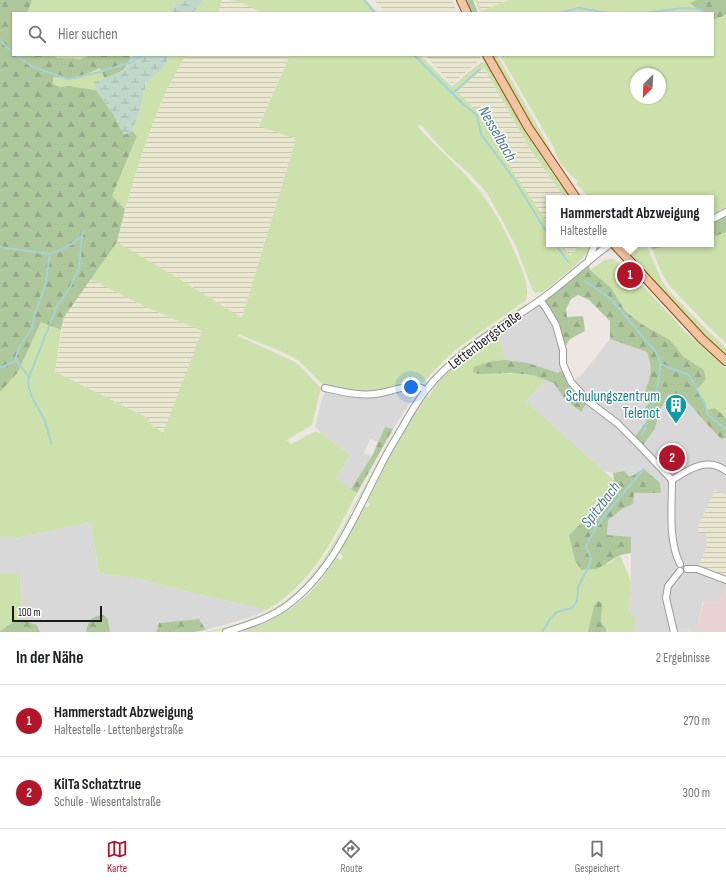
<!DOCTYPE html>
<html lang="de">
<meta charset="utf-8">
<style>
:root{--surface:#fff;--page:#f6f6f6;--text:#202124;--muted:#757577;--line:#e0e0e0;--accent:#b2152a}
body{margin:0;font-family:"Sofia Sans Condensed",sans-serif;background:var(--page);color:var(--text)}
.compass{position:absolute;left:630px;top:68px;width:36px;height:36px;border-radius:50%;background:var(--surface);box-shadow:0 1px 3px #0004;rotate:204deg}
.scale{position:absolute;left:12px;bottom:10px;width:90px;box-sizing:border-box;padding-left:4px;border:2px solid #1b1b1b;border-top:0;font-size:11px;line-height:14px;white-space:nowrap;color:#1b1b1b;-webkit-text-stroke:3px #fff;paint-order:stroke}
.you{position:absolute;left:411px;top:387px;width:14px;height:14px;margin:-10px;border:3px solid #fff;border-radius:50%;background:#1a73e8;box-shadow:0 0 0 6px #1a73e833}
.badge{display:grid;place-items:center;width:26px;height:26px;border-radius:50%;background:var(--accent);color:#fff;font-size:13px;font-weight:700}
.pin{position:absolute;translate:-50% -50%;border:2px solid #fff;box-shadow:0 1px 4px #0006}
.popup{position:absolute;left:546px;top:195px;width:168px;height:52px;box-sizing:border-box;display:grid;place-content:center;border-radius:0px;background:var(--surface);filter:drop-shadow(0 1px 3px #0005);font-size:13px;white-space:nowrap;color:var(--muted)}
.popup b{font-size:15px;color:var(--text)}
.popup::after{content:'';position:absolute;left:50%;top:100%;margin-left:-8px;border:8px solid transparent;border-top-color:var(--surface)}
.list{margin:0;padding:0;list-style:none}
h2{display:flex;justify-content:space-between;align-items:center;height:52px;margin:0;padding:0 16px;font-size:17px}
h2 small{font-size:13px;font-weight:400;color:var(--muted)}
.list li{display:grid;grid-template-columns:26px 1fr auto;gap:12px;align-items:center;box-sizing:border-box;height:72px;padding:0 16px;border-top:1px solid var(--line)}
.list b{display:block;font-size:15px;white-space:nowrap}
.list p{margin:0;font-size:13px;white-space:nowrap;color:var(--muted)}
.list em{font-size:13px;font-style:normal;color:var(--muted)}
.icon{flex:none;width:22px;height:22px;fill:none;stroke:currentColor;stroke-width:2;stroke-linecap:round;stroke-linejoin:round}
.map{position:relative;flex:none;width:726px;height:632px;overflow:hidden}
.search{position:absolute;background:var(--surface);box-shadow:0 1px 3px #0004;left:12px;right:12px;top:12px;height:44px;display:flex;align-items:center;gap:10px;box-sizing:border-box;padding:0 14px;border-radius:0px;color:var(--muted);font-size:15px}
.sheet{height:196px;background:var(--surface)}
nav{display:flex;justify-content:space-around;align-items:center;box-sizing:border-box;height:56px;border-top:1px solid var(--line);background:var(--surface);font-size:11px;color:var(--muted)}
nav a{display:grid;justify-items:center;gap:2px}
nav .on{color:var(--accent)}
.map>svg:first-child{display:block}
.residential{fill:#d9d8d8}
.commercial{fill:#ebd2d5}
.farmland{fill:url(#farmland-rules)}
.grass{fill:#cde1ac;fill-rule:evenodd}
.forest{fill:url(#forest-firs)}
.wetland{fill:url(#wetland-marsh)}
.parking{fill:#dbdbdb}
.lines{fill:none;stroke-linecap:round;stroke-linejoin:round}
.stream{stroke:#a6d1d5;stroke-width:2}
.minor-casing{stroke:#9c9c9c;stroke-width:8}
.major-casing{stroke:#834d0f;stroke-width:10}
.minor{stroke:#fff;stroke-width:6}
.major{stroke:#f1c4a2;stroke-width:8}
.labels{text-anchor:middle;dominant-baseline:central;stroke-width:3;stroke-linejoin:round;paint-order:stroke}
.street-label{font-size:15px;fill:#1b1b1b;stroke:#fff}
.culture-label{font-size:15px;fill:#0d838f;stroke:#fff;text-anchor:end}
.water-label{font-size:16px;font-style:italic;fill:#4c7892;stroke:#fff}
</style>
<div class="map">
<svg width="726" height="632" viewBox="0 0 726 632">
<defs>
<pattern id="farmland-rules" width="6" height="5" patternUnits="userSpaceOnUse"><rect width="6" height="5" fill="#e9e7cf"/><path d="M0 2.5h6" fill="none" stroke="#c7c6b1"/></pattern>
<pattern id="forest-firs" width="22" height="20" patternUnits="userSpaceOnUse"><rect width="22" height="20" fill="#aec79b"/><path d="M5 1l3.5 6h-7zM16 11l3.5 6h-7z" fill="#95aa85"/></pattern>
<pattern id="wetland-marsh" width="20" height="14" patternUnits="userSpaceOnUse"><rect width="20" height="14" fill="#c0d8ca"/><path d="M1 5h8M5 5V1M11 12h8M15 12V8" fill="none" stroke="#a4b9ad"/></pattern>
</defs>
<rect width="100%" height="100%" fill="#ece7e2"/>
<!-- residential -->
<path class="residential" d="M 540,302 L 546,309 L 565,350 L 568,367 L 574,381 L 584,372 L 610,339 L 647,352 L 652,365 L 649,382 L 642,398 L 649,403 L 643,445 L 655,429 L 664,401 L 668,395 L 673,394 L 678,395 L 691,404 L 721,439 L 726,438 L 726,495 L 715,490 L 698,527 L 699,533 L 706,533 L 706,549 L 697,568 L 726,578 L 726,588 L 718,602 L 703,601 L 696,632 L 634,632 L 636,615 L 628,614 L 631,582 L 631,538 L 607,535 L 608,520 L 622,509 L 633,504 L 630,477 L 624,471 L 613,473 L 604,471 L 524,401 L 543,382 L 505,360 L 498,332 Z
M 412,389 L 417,391 L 393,429 L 385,427 L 378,442 L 370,439 L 364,453 L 372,456 L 351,489 L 336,478 L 350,455 L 325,437 L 315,427 L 322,398 L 326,391 Z
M 91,522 L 99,573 L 136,578 L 185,591 L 267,610 L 251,617 L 206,630 L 199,619 L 159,623 L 156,632 L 110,632 L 108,619 L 89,621 L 86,632 L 40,632 L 37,625 L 22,620 L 20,574 L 0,574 L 0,537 L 21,537 Z"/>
<!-- commercial -->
<path class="commercial" d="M 726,588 L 726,632 L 696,632 L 704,601 L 718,602 Z"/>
<!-- farmland -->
<path class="farmland" d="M 222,0 L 239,2 L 261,12 L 281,13 L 218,13 Z
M 374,0 L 452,0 L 457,13 L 386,13 Z
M 477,0 L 509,0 L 481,11 Z
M 186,55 L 290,55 L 259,125 L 296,139 L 242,318 L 176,277 L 117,243 L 125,209 L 150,129 L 174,74 Z
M 425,55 L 479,55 L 481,59 L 452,84 Z
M 484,67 L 530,149 L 565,198 L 549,198 L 549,225 L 457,92 Z
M 562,244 L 581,244 L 570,256 Z
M 90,279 L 146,307 L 202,331 L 163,434 L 148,422 L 150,419 L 55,372 L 64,317 Z
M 715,490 L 726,495 L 726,578 L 697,568 L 706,549 L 706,533 L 699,533 L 698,527 Z"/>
<!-- grass -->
<path class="grass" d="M 31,0 L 186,0 L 175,5 L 172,13 L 26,13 Z
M 203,0 L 222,0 L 218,13 L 193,13 Z
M 229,0 L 366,0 L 378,13 L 282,13 L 261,12 L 239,2 Z
M 475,0 L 477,0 L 481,11 L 509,0 L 697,0 L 691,3 L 703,13 L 482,13 L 481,11 L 480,12 Z
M 726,14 L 726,207 L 713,215 L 711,212 L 711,198 L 590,198 L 576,184 L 578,181 C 568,174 556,160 554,148 L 501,57 L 502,55 L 713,55 L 713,20 L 723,16 ZM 636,74 L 660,74 L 660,98 L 636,98 Z
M 52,55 L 90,55 C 78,60 64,61 52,55 Z
M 169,55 L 186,55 C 156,102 141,157 125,209 L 112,196 L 137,136 L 132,132 L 140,110 L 146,83 L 160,71 L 166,65 Z
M 290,55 L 420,55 L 452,87 L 466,74 L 482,62 L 486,63 L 534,145 L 571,198 L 565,198 L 530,149 L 484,67 L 457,92 L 478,112 L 514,173 L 549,225 L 549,244 L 562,244 L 570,256 L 581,244 L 591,244 L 587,253 L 575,266 L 543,292 L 535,293 L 533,291 L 515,244 L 487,193 L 468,172 L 447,154 L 421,125 L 419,125 L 418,127 C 435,146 454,162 471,181 C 492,204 506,231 518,260 C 523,272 530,287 526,300 L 455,350 L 422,383 L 394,387 L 373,393 L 340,390 L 323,385 L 298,360 L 280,351 L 238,334 L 238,336 L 293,361 L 300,366 L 321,388 L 312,425 L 287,440 L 291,444 L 316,431 L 318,433 L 321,432 L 325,437 L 350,455 L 336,478 L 357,493 C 338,529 321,567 289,594 C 283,600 274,605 267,610 L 185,591 L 136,578 L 99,573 L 91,522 L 21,537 L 0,537 L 0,392 L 18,372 L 41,322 L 61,330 L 55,372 L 150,419 L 148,422 L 163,433 L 202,331 L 146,307 L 90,279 L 117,242 L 176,277 L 242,318 L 296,139 L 259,126 Z
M 495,55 L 497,55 L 550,148 L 552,155 L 528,120 L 493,58 Z
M 100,68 L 105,79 L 103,91 L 68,86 L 60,87 L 53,84 L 53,77 L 75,79 Z
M 726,232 L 726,343 L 707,325 L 670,286 L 662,274 L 652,249 L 681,244 L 711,244 L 711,238 Z
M 627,244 L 646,244 L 662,281 L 668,290 L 700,323 L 726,348 L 726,355 C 691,322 659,288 627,252 Z
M 612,259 L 615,260 L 629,276 L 641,286 L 643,286 L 681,327 L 681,328 L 726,368 L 726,418 L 715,408 L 708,410 L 698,388 L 706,379 L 704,370 L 684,357 L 670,340 L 643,325 L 625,311 L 612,289 L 590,270 L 605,260 Z
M 528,302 L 524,307 L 492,328 L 459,352 L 428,384 L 426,383 L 451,358 L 464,346 Z
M 498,332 L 505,360 L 493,361 L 494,373 L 533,375 L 545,380 L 525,401 L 614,480 C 600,500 586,518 569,535 L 608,564 L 620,555 L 631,582 L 628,614 L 636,615 L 634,632 L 242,632 C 272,621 300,607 320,581 C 326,574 331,565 336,558 L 341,560 L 343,556 L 339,552 L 363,507 L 368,507 L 370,504 L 366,501 L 396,445 L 427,395 L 429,397 C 444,368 472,350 498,332 Z
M 417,394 L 418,395 L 377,465 L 353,510 L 352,509 L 376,465 Z
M 350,514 L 352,514 C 324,563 305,601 249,622 C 235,627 220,632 205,632 C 289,615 311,586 350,514 Z
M 0,574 L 20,574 L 22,620 L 12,623 L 0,631 Z"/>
<!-- forest -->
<path class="forest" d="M 0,0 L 32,0 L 27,13 L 13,13 L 13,55 L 52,55 L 58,58 L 80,59 L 90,55 L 128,55 L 131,57 L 124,70 L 105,79 L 100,68 L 75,79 L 53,77 L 53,84 L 60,87 L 68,86 L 96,90 L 111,111 L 137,136 L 112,196 L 125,209 L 117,242 L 64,317 L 61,330 L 41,322 L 18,372 L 0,392 Z
M 467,0 L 473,0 L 478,13 L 472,13 Z
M 697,0 L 726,0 L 726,14 L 723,16 L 713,20 L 713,13 L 703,13 L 690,3 Z
M 711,212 L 715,220 L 726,215 L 726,232 L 711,238 Z
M 650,244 L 681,244 L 652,249 Z
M 588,262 L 590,270 L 612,289 L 625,311 L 643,325 L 670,340 L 684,357 L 704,370 L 706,379 L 697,390 L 705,404 L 707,410 L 715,408 L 726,418 L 726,438 L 721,439 C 714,432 707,424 700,416 C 692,407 682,391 668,395 L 660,410 L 655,429 L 643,445 L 634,438 L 647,421 L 639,415 L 649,403 L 642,398 C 650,379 654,372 647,352 L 610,339 L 610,321 L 589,300 L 578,295 L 571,299 L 566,309 L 567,317 L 583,316 L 585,331 L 570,339 L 563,350 L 556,325 L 540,300 Z
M 505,360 L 528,363 L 558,373 L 564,369 L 588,401 L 581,412 L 564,398 L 554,383 L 533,375 L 510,373 L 478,374 L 473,372 L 474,367 L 493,361 Z
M 385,427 L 393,429 L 357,493 L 351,489 L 372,456 Z
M 644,469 L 660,483 L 661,493 L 634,493 L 633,504 L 622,509 L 608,520 L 607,535 L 631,537 L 631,553 L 620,555 L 597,569 L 581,570 L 575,560 L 569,535 L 582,522 L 594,508 L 614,480 L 613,473 L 624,471 L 630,477 Z
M 598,601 L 602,603 L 601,622 L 606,629 L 606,632 L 588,632 L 594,606 Z
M 103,615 L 108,619 L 110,632 L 86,632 C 89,620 90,617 103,615 Z
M 199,619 L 206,630 L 194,632 L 156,632 L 159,623 Z
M 22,620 L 37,625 L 40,632 L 0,632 L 0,631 L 12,623 Z"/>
<!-- wetland -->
<path class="wetland" d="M 186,0 L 203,0 L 193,13 L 172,13 L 175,5 Z
M 136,55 L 169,55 L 166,65 L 160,71 L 146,83 L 140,110 L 132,132 L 124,135 L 110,109 L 96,90 L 94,82 L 125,70 L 131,57 Z"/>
<!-- parking -->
<path class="parking" d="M 690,627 L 690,632 L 676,632 L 674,628 Z"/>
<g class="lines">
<!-- stream -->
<path class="stream" d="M 364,0 L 375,13
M 558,13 L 579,8 L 608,13
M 645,13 L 683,8 L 700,9 L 705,13
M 0,40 L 13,53
M 15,55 L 33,67 L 68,79 L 96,73 L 132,62 L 142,55
M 414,55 L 464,105 L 477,115 L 481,134 L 514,179 L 549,236
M 453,93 L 480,69
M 555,244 L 568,262
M 0,247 L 50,254
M 585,281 L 610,298 L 655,351 C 657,355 659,358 660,362 C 662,379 649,418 642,435
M 15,359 L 29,377 C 25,391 38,406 44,419 C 47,426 49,435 51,443
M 660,364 L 689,375 L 705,404 L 708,415 L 726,429
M 0,367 L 3,367 L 15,361 L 18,350 L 32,328 L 35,312 L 45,287 L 50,254 C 62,249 79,243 84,231
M 29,377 L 57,306 L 70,287 L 79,268 L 82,236
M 542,632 L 551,618 L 557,612 L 572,608 L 577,601 L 578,587 L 590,564 L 591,559 L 586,546 C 600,517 624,493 644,469"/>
<!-- minor casing -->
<g class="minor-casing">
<path id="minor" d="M 711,219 L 715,218 L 726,212
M 589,259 L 595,244
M 540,300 L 546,308 L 556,325 L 563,350 L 563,364 L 571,382 L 588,401 L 617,423 L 639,445 L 672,480 C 672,507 668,540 680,564
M 325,388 C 343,392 362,397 381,393 C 395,391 412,381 425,390
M 672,480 C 688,470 708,456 726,471
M 687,569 L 697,569 L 726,580
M 226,632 C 245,626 265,620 282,609 C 331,576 353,519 379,469 C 387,452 397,437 406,421 C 412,411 418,400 426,390 C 456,352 500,328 539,301 C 564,283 586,262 610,244
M 674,632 L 666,598 L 668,586 L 680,571"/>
</g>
<!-- major casing -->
<g class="major-casing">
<path id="major" d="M 461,0 L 467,13
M 487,55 L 528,127 L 576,198
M 614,244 L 702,339 L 726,361"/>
</g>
<!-- minor -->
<use href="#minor" class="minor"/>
<!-- major -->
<use href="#major" class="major"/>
</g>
<!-- icons -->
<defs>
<g id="building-pin" transform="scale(1.15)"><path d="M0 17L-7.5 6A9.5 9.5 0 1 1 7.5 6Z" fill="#0f9aa8" stroke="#fff"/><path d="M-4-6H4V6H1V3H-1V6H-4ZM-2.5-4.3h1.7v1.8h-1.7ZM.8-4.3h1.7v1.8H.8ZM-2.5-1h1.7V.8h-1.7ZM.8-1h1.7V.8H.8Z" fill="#fff"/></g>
</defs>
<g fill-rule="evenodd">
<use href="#building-pin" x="676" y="405"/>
</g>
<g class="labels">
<!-- street labels -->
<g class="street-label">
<text transform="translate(485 340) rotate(-37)">Lettenbergstraße</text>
</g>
<!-- culture labels -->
<g class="culture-label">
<text x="660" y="396">Schulungszentrum<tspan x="660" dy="17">Telenot</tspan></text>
</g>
<!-- water labels -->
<g class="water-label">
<text transform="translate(497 134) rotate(60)">Nesselbach</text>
<text transform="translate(601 505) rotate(-52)">Spitzbach</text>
</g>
</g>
</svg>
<svg class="compass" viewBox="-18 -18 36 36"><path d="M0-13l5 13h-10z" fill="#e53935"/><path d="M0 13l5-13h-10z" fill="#757577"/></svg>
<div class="scale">100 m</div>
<div class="you"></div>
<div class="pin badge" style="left:630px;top:275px">1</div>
<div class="popup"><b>Hammerstadt Abzweigung</b>Haltestelle</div>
<div class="pin badge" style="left:672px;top:458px">2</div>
<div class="search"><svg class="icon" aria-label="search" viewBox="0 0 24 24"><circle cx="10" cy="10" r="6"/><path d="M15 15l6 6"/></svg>Hier suchen</div>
</div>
<section class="sheet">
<h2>In der Nähe<small>2 Ergebnisse</small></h2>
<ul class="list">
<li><span class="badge">1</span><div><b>Hammerstadt Abzweigung</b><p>Haltestelle · Lettenbergstraße</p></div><em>270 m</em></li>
<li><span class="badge">2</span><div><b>KiITa Schatztrue</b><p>Schule · Wiesentalstraße</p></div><em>300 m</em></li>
</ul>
</section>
<nav>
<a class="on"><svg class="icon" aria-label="map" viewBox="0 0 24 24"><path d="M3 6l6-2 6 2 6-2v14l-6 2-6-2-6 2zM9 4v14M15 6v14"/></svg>Karte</a>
<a><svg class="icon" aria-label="directions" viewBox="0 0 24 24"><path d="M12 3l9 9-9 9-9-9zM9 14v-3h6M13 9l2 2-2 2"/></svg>Route</a>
<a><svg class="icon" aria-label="saved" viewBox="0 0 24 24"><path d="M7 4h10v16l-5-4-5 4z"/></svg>Gespeichert</a>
</nav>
